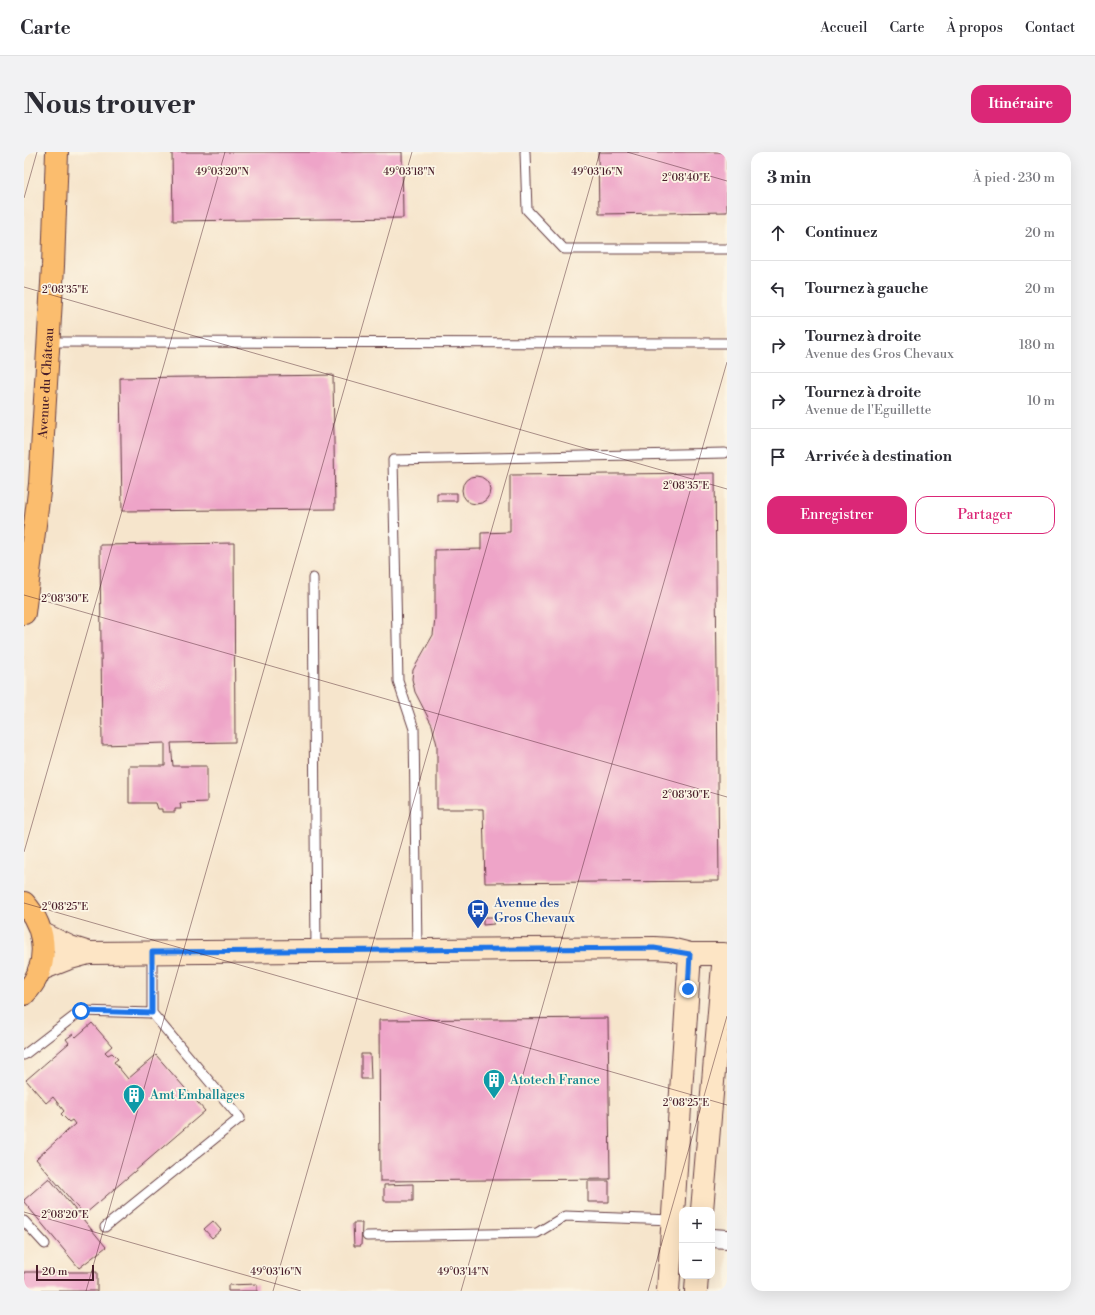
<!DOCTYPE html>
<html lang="fr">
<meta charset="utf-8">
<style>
:root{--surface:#fff;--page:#f2f2f3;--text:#2b2b33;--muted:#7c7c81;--line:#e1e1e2;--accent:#db2777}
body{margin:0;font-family:"Libre Bodoni",serif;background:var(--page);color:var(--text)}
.controls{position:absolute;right:12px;bottom:12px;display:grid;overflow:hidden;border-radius:8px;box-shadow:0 4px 16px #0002}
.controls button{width:36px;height:36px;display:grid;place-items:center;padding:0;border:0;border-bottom:1px solid var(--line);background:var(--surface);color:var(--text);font:20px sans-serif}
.scale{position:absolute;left:12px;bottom:10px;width:58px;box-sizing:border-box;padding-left:4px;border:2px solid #4a1f2b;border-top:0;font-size:11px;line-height:14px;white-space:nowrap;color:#4a1f2b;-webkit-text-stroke:3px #fcf5e5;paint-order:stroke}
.stop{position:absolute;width:12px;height:12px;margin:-9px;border:3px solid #1a73e8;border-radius:50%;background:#fff}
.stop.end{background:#1a73e8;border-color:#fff;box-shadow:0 1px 4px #0008}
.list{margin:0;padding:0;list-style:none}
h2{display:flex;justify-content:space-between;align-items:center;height:52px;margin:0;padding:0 16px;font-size:17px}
h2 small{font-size:13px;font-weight:400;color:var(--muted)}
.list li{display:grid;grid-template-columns:26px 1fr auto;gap:12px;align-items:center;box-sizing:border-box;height:56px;padding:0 16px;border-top:1px solid var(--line)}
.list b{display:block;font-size:15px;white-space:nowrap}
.list p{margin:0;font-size:13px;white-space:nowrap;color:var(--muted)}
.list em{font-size:13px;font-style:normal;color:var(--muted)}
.actions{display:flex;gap:8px;padding:12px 16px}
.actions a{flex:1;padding:9px 0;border:1px solid var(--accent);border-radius:12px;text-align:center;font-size:14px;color:var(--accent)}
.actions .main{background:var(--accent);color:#fff}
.icon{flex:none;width:22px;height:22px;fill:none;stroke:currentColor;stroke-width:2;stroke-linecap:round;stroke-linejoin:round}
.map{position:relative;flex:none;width:703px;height:1139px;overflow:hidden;border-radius:12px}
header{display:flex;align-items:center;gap:24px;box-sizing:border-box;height:56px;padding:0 20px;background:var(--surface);border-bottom:1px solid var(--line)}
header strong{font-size:19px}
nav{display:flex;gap:22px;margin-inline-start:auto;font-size:14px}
.intro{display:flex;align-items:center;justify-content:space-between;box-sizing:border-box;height:96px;padding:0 24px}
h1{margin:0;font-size:28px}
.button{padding:10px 18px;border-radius:12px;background:var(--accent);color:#fff;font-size:14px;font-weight:700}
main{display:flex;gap:24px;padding:0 24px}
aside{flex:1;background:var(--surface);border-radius:12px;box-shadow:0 4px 16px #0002}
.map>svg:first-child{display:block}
.building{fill:#eea4c8}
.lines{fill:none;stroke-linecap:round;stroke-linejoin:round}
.lane-casing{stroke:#643d43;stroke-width:11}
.street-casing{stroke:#643d43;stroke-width:20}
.secondary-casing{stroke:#643d43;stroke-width:24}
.primary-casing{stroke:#643d43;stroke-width:24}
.lane{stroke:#fff;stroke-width:9}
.street{stroke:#fff;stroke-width:18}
.secondary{stroke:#fde5c5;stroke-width:22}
.primary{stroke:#fbbd6e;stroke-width:22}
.route{stroke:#1a73e8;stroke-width:5}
.ticks{fill:none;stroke:#4a1f2b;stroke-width:1;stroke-opacity:0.45}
.labels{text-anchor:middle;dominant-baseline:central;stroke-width:3.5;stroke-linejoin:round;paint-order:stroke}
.street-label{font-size:13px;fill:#4a1f2b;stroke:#fcf5e5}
.transit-label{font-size:13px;fill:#164399;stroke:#fcf5e5;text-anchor:start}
.culture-label{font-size:13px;fill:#0d838f;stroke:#fcf5e5;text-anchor:start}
.ticks-label{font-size:10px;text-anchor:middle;fill:#4a1f2b;stroke:#fcf5e5;stroke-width:3.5;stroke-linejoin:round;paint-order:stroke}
</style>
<header>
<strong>Carte</strong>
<nav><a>Accueil</a><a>Carte</a><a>À propos</a><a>Contact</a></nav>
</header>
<div class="intro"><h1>Nous trouver</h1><a class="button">Itinéraire</a></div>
<main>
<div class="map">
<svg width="703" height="1139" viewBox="0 0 703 1139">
<rect width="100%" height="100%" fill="#fcf5e5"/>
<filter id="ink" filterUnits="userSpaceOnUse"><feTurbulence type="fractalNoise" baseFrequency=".025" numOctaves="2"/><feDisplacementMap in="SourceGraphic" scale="8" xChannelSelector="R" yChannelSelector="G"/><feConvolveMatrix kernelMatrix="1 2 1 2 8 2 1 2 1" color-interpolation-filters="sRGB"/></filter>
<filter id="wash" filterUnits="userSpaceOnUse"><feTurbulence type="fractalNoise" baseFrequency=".012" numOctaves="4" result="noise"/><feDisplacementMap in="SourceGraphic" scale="16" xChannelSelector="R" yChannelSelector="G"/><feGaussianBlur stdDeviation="0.9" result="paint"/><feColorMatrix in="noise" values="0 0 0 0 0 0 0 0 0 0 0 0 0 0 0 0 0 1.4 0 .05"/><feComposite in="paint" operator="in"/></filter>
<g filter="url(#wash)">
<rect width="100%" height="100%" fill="#f6e5cc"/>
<g id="blocks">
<!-- building -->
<path class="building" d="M 148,0 L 378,0 L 379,66 L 149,69 Z
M 574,0 L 703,0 L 703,60 L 575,62 Z
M 309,223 L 311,357 L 98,359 L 96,226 Z
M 691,321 L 695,729 L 461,731 L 459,657 L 413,657 L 413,593 L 408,573 L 391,540 L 388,527 L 389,518 L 409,483 L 411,466 L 411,398 L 457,397 L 457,381 L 486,380 L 486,323 Z
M438 338a14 14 0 1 1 28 0a14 14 0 1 1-28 0Z
M 413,341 L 433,341 L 433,349 L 413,349 Z
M 210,391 L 211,590 L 147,591 L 149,614 L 183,614 L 183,650 L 156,651 L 157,657 L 151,657 L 151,660 L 138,660 L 138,657 L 134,657 L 132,651 L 105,651 L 105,614 L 141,614 L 141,591 L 78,593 L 76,393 Z
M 459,765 L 471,765 L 470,772 L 459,773 Z
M 584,866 L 586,1027 L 356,1029 L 355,868 Z
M 68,871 L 88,894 L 81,900 L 84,903 L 88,901 L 94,907 L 90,910 L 104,927 L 132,903 L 181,959 L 61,1062 L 59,1062 L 12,1007 L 51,972 L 48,968 L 45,970 L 37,962 L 40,959 L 29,945 L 22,951 L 2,928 L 45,891 L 42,887 L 49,882 L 52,885 Z
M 337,902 L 346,902 L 347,927 L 337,927 Z
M 25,1026 L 82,1095 L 55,1116 L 0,1050 L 0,1048 Z
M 564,1029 L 585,1029 L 585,1050 L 564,1050 Z
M 389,1032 L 389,1049 L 360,1049 L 360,1033 Z
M 189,1069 L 197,1078 L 188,1086 L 180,1077 Z
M 329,1071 L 338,1071 L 337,1094 L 330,1094 Z
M 0,1120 L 73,1120 L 73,1139 L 0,1139 Z
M 233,1132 L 233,1139 L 204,1139 L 204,1133 Z"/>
</g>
</g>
<g filter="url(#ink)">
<use href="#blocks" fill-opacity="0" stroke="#643d43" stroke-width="1"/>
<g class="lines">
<!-- lane casing -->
<g class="lane-casing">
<path id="lane" d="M 501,0 L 503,58 L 540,97 L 703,97
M 24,190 L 703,191
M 289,426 L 292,799
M 393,798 L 390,577 L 374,529 L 369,308 L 701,301
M 0,903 L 57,859 L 128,861 L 128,800
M 0,1069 L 21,1092
M 81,1075 L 216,966 L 128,861
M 343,1084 L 513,1081 L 541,1064 L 648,1068"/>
</g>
<!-- street casing -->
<g class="street-casing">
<path id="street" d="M 688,1086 L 703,1087"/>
</g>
<!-- secondary casing -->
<g class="secondary-casing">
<path id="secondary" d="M 17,781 L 46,795 L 65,801
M 15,818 L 43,807 L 65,801 L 630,796 L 646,797 L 666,802 L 700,802 L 678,1058
M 644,1139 L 666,802
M 672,1139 L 673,1124"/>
</g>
<!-- primary casing -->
<g class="primary-casing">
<g id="primary">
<path id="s1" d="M 0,461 L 16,332 L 29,114 L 33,0"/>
<path d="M 0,751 C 24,777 26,817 0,842"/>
</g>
</g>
<!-- lane -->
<use href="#lane" class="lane"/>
<!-- street -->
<use href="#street" class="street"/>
<!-- secondary -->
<use href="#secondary" class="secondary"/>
<!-- primary -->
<use href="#primary" class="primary"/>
</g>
</g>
<g class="lines" filter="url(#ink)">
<!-- route -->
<path class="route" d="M 57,859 L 128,861 L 128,800 L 630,796 L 666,802 L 664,837"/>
</g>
<!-- ticks -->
<path class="ticks" d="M 603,0 L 703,29M 0,46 L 13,0M 0,135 L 703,337M 0,443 L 703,645M 0,700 L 201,0M 0,751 L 703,953M 0,1060 L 277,1139M 62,1139 L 388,0M 249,1139 L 576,0M 437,1139 L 703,210M 624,1139 L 703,864"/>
<!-- icons -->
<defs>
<g id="bus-pin" transform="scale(1.15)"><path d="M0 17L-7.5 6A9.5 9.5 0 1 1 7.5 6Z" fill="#1a4fb4" stroke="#fcf5e5"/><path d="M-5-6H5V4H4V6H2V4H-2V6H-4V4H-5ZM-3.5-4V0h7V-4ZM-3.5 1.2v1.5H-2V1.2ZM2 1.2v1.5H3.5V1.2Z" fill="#fff"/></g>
<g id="building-pin" transform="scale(1.15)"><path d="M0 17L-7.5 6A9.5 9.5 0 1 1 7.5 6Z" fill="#0f9aa8" stroke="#fcf5e5"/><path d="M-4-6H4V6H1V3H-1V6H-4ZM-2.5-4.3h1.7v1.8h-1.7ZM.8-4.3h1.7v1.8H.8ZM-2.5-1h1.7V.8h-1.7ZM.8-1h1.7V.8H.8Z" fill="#fff"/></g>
</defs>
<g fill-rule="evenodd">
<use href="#bus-pin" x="454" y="758"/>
<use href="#building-pin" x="470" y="928"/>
<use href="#building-pin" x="110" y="943"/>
</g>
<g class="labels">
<!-- street labels -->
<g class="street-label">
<text stroke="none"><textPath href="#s1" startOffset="231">Avenue du Château</textPath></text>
</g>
<!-- transit labels -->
<g class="transit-label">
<text x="470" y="751">Avenue des<tspan x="470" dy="15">Gros Chevaux</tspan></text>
</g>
<!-- culture labels -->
<g class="culture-label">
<text x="486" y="928">Atotech France</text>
<text x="126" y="943">Amt Emballages</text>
</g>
</g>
<g class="ticks-label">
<text x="198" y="23">49°03'20"N</text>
<text x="385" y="23">49°03'18"N</text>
<text x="573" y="23">49°03'16"N</text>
<text x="662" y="29">2°08'40"E</text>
<text x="41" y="141">2°08'35"E</text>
<text x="662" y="337">2°08'35"E</text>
<text x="41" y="450">2°08'30"E</text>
<text x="662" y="646">2°08'30"E</text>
<text x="41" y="758">2°08'25"E</text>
<text x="662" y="954">2°08'25"E</text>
<text x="41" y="1066">2°08'20"E</text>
<text x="252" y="1123">49°03'16"N</text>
<text x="439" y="1123">49°03'14"N</text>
</g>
</svg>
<div class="controls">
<button>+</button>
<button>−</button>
</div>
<div class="scale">20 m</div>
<div class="stop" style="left:57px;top:859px"></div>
<div class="stop end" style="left:664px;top:837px"></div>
</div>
<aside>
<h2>3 min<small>À pied · 230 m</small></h2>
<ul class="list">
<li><svg class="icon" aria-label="ahead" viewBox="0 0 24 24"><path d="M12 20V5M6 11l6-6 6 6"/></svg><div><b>Continuez</b></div><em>20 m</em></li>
<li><svg class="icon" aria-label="left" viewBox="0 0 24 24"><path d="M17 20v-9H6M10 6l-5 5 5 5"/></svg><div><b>Tournez à gauche</b></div><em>20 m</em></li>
<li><svg class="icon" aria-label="right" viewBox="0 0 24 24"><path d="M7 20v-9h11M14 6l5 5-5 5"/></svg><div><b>Tournez à droite</b><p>Avenue des Gros Chevaux</p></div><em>180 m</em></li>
<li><svg class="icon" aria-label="right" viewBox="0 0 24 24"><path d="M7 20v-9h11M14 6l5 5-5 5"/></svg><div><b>Tournez à droite</b><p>Avenue de l'Eguillette</p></div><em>10 m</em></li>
<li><svg class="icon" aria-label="arrive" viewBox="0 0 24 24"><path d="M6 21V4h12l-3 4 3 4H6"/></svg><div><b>Arrivée à destination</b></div></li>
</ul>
<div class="actions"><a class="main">Enregistrer</a><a>Partager</a></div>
</aside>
</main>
